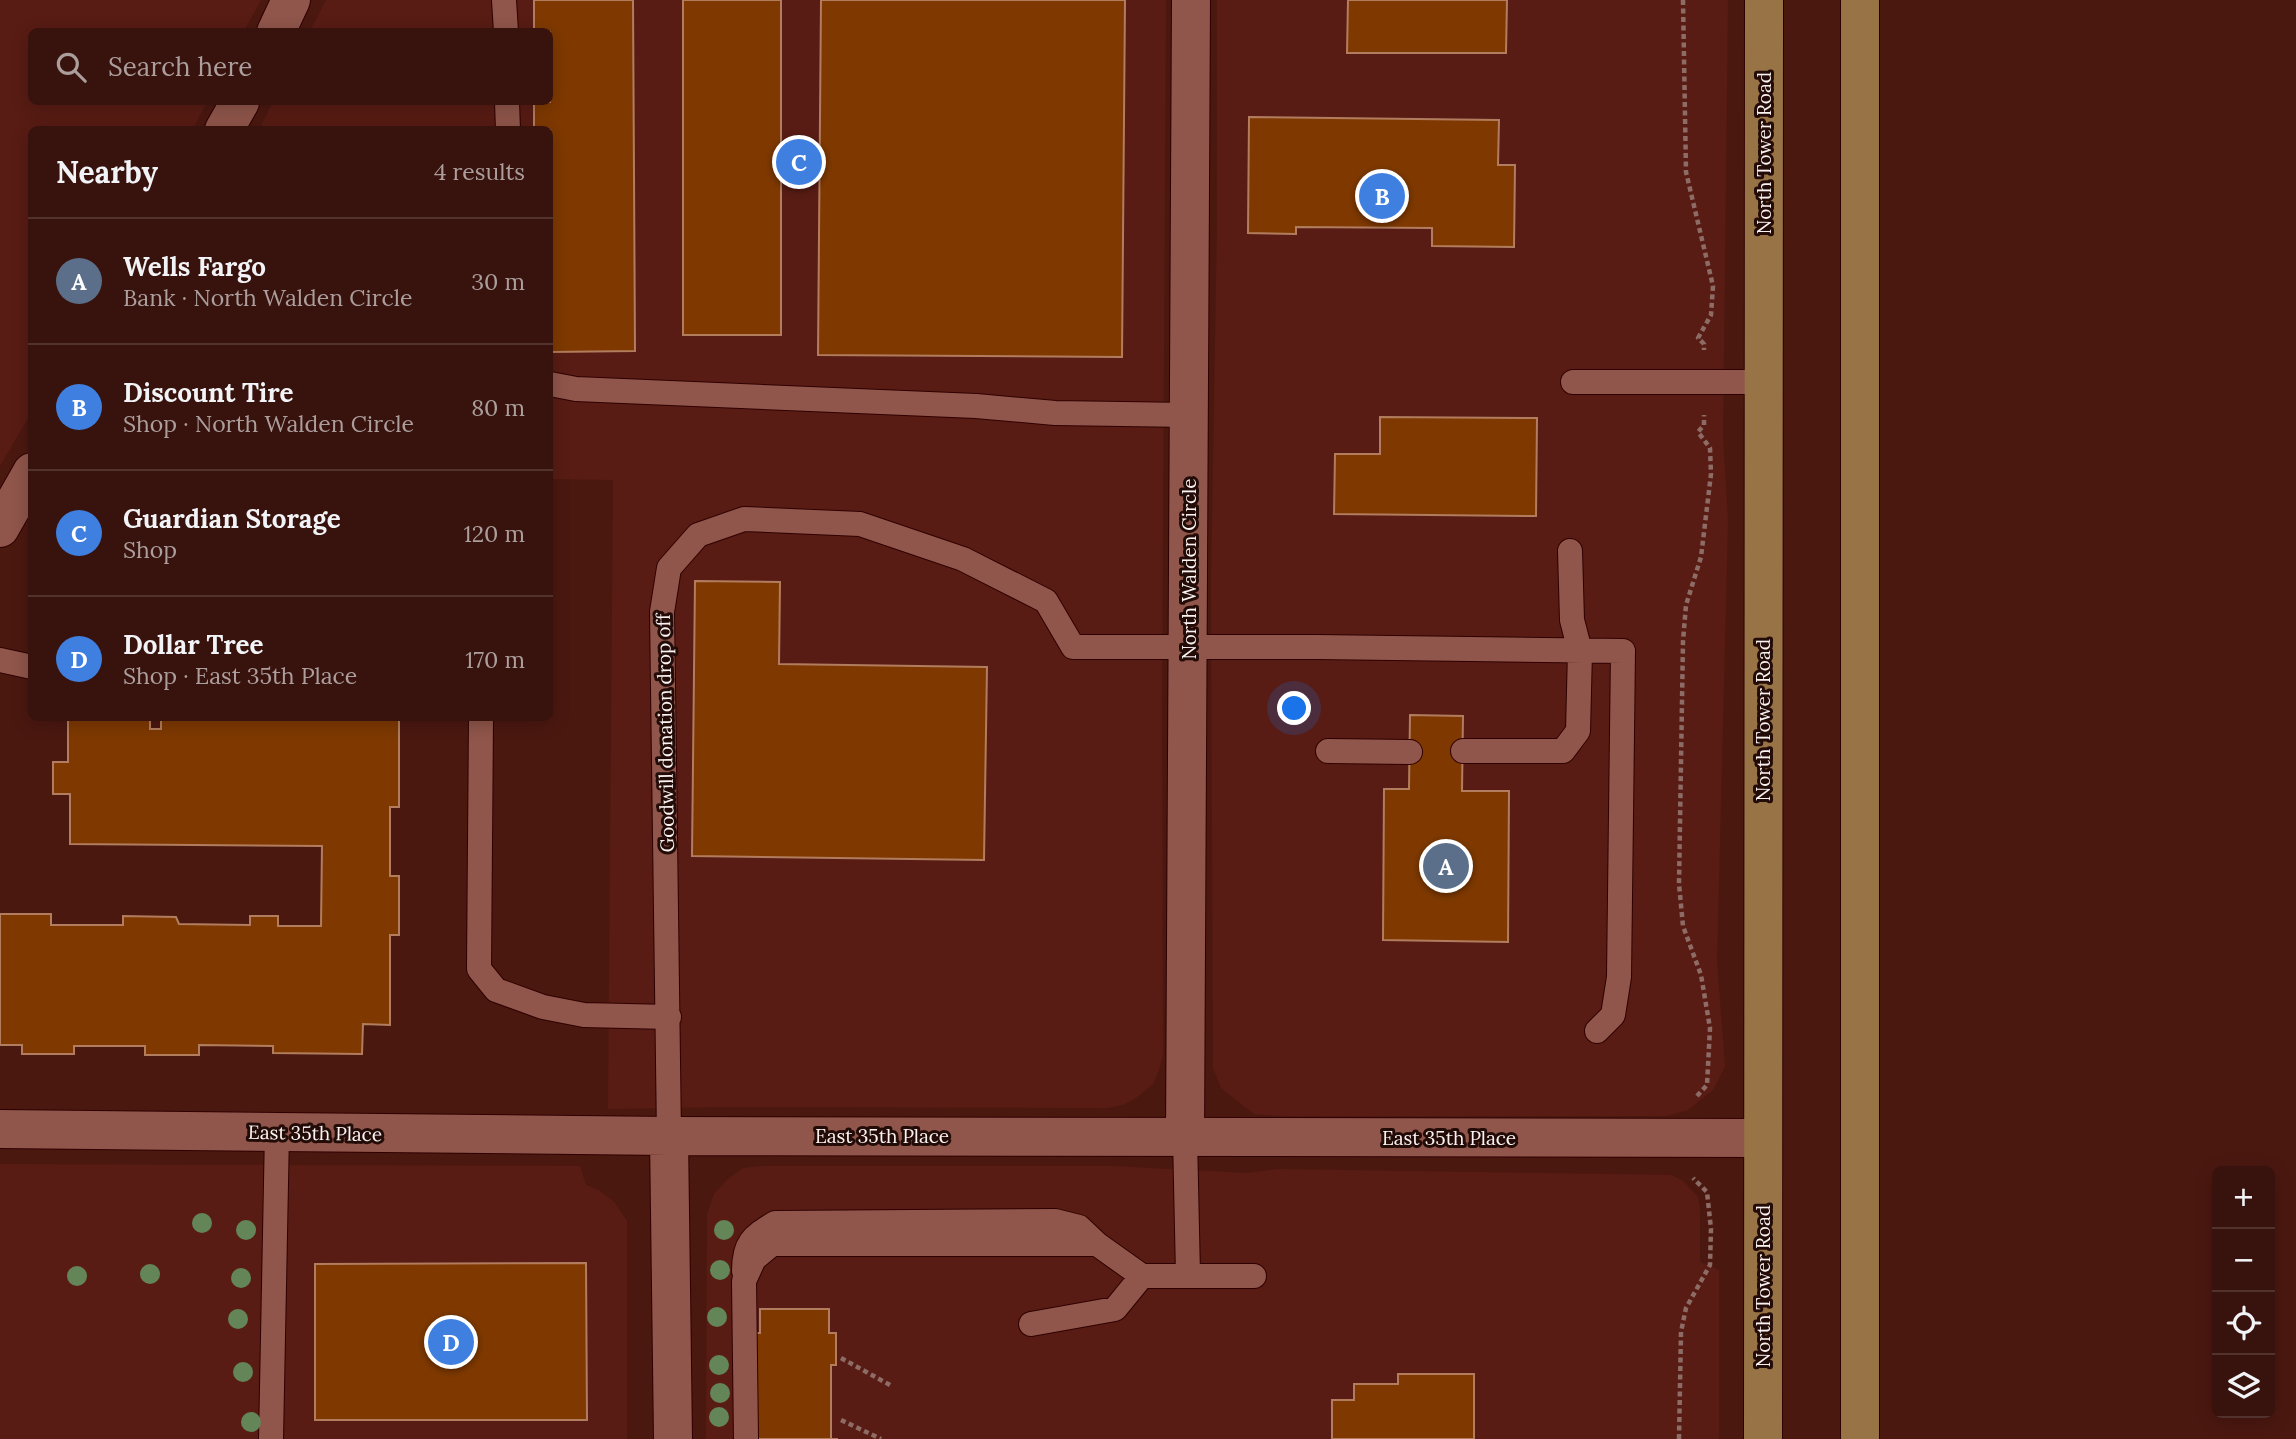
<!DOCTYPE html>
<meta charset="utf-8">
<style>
:root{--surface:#38120c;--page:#43201a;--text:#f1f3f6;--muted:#ab9e9d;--line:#52322d;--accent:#0b8043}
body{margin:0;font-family:Lora,serif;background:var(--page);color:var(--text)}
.controls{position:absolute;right:21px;bottom:21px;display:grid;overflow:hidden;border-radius:10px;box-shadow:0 4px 18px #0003}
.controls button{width:63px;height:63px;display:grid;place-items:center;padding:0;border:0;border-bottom:2px solid var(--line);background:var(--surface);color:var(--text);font:35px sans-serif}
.you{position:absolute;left:1295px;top:709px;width:24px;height:24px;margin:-18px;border:5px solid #fff;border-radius:50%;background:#1a73e8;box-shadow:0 0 0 10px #1a73e833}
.badge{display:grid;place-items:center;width:46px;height:46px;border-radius:50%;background:var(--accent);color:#fff;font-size:23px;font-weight:700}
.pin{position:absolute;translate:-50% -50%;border:4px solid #fff;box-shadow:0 2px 7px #0006}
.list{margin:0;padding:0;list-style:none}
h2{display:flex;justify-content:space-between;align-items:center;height:91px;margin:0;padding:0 28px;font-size:30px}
h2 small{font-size:23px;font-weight:400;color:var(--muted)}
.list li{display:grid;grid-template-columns:46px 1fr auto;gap:21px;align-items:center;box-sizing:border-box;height:126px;padding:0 28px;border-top:2px solid var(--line)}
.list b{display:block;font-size:26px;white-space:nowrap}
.list p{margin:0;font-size:23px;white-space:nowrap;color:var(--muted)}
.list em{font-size:23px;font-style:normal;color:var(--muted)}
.icon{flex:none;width:38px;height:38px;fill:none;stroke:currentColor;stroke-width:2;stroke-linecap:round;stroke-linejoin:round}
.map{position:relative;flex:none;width:2296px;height:1439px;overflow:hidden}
.search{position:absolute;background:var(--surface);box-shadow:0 4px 18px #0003;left:28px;top:28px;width:525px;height:77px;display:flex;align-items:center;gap:18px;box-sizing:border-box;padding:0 24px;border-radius:10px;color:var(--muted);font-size:26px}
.panel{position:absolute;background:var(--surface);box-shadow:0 4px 18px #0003;left:28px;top:126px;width:525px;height:595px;border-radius:10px}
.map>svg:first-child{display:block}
.built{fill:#581c14}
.building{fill:#7f3900;stroke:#b27d5e;stroke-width:2}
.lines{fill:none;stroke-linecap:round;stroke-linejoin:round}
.service-casing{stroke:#2f0000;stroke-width:26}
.minor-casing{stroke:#2f0000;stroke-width:40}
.tertiary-casing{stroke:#2f0000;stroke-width:40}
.primary-casing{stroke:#2f0000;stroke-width:40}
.path{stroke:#8e6c66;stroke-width:4.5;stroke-dasharray:5 3.5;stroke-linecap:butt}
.service{stroke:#90564b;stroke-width:24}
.minor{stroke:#90564b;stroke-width:38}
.tertiary{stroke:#90564b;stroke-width:38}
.primary{stroke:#987346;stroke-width:38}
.tree{fill:#648558}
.labels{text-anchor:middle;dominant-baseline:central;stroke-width:6;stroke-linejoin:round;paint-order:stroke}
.street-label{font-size:19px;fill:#faf3f2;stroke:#230c08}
</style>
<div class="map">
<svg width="2296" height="1439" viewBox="0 0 2296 1439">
<rect width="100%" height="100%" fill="#4b1810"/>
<!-- built -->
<path class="built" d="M 0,0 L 261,0 L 244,31 L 32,32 L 32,102 L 207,102 L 193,129 L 32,130 L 31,413 L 0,466 Z
M 326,0 L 1166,0 L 1162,704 L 1163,1055 L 1159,1070 L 1153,1084 L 1136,1098 L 1123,1105 L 1108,1108 L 731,1107 L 608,1109 L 613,480 L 550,479 L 550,130 L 259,130 L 273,102 L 550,102 L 550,32 L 310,31 Z
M 1217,0 L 1728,0 L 1723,438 L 1728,521 L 1717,962 L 1725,1066 L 1713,1090 L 1688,1110 L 1667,1116 L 1279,1116 L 1254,1114 L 1221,1088 L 1213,1068 L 1211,584 L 1217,227 Z
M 0,1164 L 580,1166 L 586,1185 L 599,1190 L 614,1202 L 627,1221 L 627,1439 L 0,1439 Z
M 762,1166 L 1112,1166 L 1247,1173 L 1278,1169 L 1671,1175 L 1683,1181 L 1698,1197 L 1700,1210 L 1700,1262 L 1719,1270 L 1719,1439 L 706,1439 L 707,1214 L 714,1194 L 727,1180 L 743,1168 Z"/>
<!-- building -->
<path class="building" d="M 534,0 L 633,0 L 635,351 L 550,352 L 550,130 L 534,130 L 534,102 L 550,102 L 550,32 L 534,32 Z
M 683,0 L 781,0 L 781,335 L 683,335 Z
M 821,0 L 1125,0 L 1122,357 L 818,355 Z
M 1348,0 L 1507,0 L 1506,53 L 1347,53 Z
M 1249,117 L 1499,120 L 1498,165 L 1515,165 L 1514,247 L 1432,246 L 1432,228 L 1296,227 L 1296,234 L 1248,233 Z
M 1380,417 L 1537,418 L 1536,516 L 1334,514 L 1335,454 L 1380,454 Z
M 695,581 L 780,582 L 779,664 L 987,667 L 984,860 L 692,856 Z
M 1410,715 L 1463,716 L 1462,791 L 1509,791 L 1508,942 L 1383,940 L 1384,789 L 1409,789 Z
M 161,718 L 399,720 L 399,807 L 390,807 L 390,876 L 399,876 L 399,935 L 390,935 L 390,1025 L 363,1024 L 362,1054 L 273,1053 L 273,1046 L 199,1045 L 199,1055 L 145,1055 L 145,1046 L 74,1046 L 74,1054 L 22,1054 L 22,1045 L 0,1045 L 0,914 L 51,914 L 51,925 L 123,925 L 123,916 L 176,917 L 179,924 L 250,925 L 250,916 L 278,916 L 278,926 L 321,926 L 322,846 L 70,844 L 70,794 L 53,794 L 53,762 L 68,762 L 68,719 L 150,720 L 150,729 L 161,729 Z
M 586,1263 L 587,1420 L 315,1420 L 315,1264 Z
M 760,1309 L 829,1309 L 829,1333 L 836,1333 L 836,1365 L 831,1365 L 831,1439 L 838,1439 L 754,1439 L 754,1333 L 760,1333 Z
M 1398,1374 L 1474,1374 L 1474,1439 L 1332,1439 L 1332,1400 L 1354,1400 L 1354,1384 L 1398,1384 Z"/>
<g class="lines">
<!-- service casing -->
<g class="service-casing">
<path id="service" d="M 504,0 L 506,32
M 507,102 L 508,130
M 1573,382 L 1764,382
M 550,384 L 576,389 L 976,406 L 1055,413 L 1189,415
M 0,660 L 32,667
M 481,718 L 479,969 L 496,990 L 543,1007 L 584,1015 L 669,1017
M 1328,751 L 1410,752
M 1463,751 L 1563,751 L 1578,731 L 1580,651 L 1572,620 L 1570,551
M 669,1136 L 662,612 L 669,568 L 698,535 L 744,519 L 860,524 L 963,559 L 1046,601 L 1073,647 L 1317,647 L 1623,651 L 1619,977 L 1613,1015 L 1597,1031
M 1185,1137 L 1188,1275
M 744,1271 C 744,1243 752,1237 775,1223 L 1055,1221 L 1079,1227 L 1097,1244
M 1031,1324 L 1115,1309 L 1142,1276 L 1254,1276
M 271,1439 L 277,1132
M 746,1439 L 744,1281 L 754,1259 L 772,1244 L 1097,1244 L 1142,1276"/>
</g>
<!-- minor casing -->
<g class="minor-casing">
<path id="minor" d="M 0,1129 L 669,1136 L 1763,1138
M 669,1136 L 673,1439
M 1185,1137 L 1191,0"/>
</g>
<!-- tertiary casing -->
<g class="tertiary-casing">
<path id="tertiary" d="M 276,32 L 291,0
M 224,130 L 240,102
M 0,528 L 32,472"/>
</g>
<!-- primary casing -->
<g class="primary-casing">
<path id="primary" d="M 1860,0 L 1860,1439
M 1763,1439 L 1764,0"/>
</g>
<!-- path -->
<path class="path" d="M 1683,0 L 1686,172 L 1713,286 L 1711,315 L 1698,338 L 1704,344 L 1704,350
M 1697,1096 L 1707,1085 L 1710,1028 L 1701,975 L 1683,926 L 1679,884 L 1683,641 L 1686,605 L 1701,557 L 1711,474 L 1710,448 L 1698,432 L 1704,425 L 1704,415
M 841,1358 L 890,1385
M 841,1420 L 881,1439
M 1679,1439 L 1681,1332 L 1686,1308 L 1710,1265 L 1711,1229 L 1707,1192 L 1693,1178"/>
<!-- service -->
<use href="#service" class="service"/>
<!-- minor -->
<use href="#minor" class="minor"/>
<!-- tertiary -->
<use href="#tertiary" class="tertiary"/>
<!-- primary -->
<use href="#primary" class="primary"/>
</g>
<!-- trees -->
<g class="tree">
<circle cx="202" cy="1223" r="10"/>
<circle cx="246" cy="1230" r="10"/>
<circle cx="724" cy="1230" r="10"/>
<circle cx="720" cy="1270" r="10"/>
<circle cx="150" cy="1274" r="10"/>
<circle cx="77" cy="1276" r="10"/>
<circle cx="241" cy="1278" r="10"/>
<circle cx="717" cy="1317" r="10"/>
<circle cx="238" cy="1319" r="10"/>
<circle cx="719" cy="1365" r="10"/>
<circle cx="243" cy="1372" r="10"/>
<circle cx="720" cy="1393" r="10"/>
<circle cx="719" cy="1417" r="10"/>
<circle cx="251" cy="1422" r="10"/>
</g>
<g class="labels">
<!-- street labels -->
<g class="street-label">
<text transform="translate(1764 153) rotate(-90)">North Tower Road</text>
<text transform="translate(1189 569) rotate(-90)">North Walden Circle</text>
<text transform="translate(1763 720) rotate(-90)">North Tower Road</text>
<text transform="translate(665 733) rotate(-91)">Goodwill donation drop off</text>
<text transform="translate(315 1133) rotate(1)">East 35th Place</text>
<text x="882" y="1136">East 35th Place</text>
<text x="1449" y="1138">East 35th Place</text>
<text transform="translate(1763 1286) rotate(-90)">North Tower Road</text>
</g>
</g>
</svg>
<div class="controls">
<button>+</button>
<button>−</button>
<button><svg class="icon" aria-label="locate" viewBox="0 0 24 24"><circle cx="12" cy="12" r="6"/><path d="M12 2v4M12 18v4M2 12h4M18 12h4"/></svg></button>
<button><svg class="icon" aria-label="layers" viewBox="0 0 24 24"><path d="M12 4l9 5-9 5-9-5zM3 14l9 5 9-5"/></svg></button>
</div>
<div class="you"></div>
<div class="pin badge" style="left:1446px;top:866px;background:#5c6f8a">A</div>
<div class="pin badge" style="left:1382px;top:196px;background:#3f7fe0">B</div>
<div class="pin badge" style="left:799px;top:162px;background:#3f7fe0">C</div>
<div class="pin badge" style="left:451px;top:1342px;background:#3f7fe0">D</div>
<div class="search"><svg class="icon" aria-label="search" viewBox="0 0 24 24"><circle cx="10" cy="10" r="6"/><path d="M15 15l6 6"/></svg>Search here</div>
<section class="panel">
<h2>Nearby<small>4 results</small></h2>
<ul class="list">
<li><span class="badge" style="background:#5c6f8a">A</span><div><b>Wells Fargo</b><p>Bank · North Walden Circle</p></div><em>30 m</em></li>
<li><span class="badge" style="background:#3f7fe0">B</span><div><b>Discount Tire</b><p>Shop · North Walden Circle</p></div><em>80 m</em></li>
<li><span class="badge" style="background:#3f7fe0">C</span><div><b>Guardian Storage</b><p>Shop</p></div><em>120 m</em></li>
<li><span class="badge" style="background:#3f7fe0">D</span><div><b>Dollar Tree</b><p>Shop · East 35th Place</p></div><em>170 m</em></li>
</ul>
</section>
</div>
